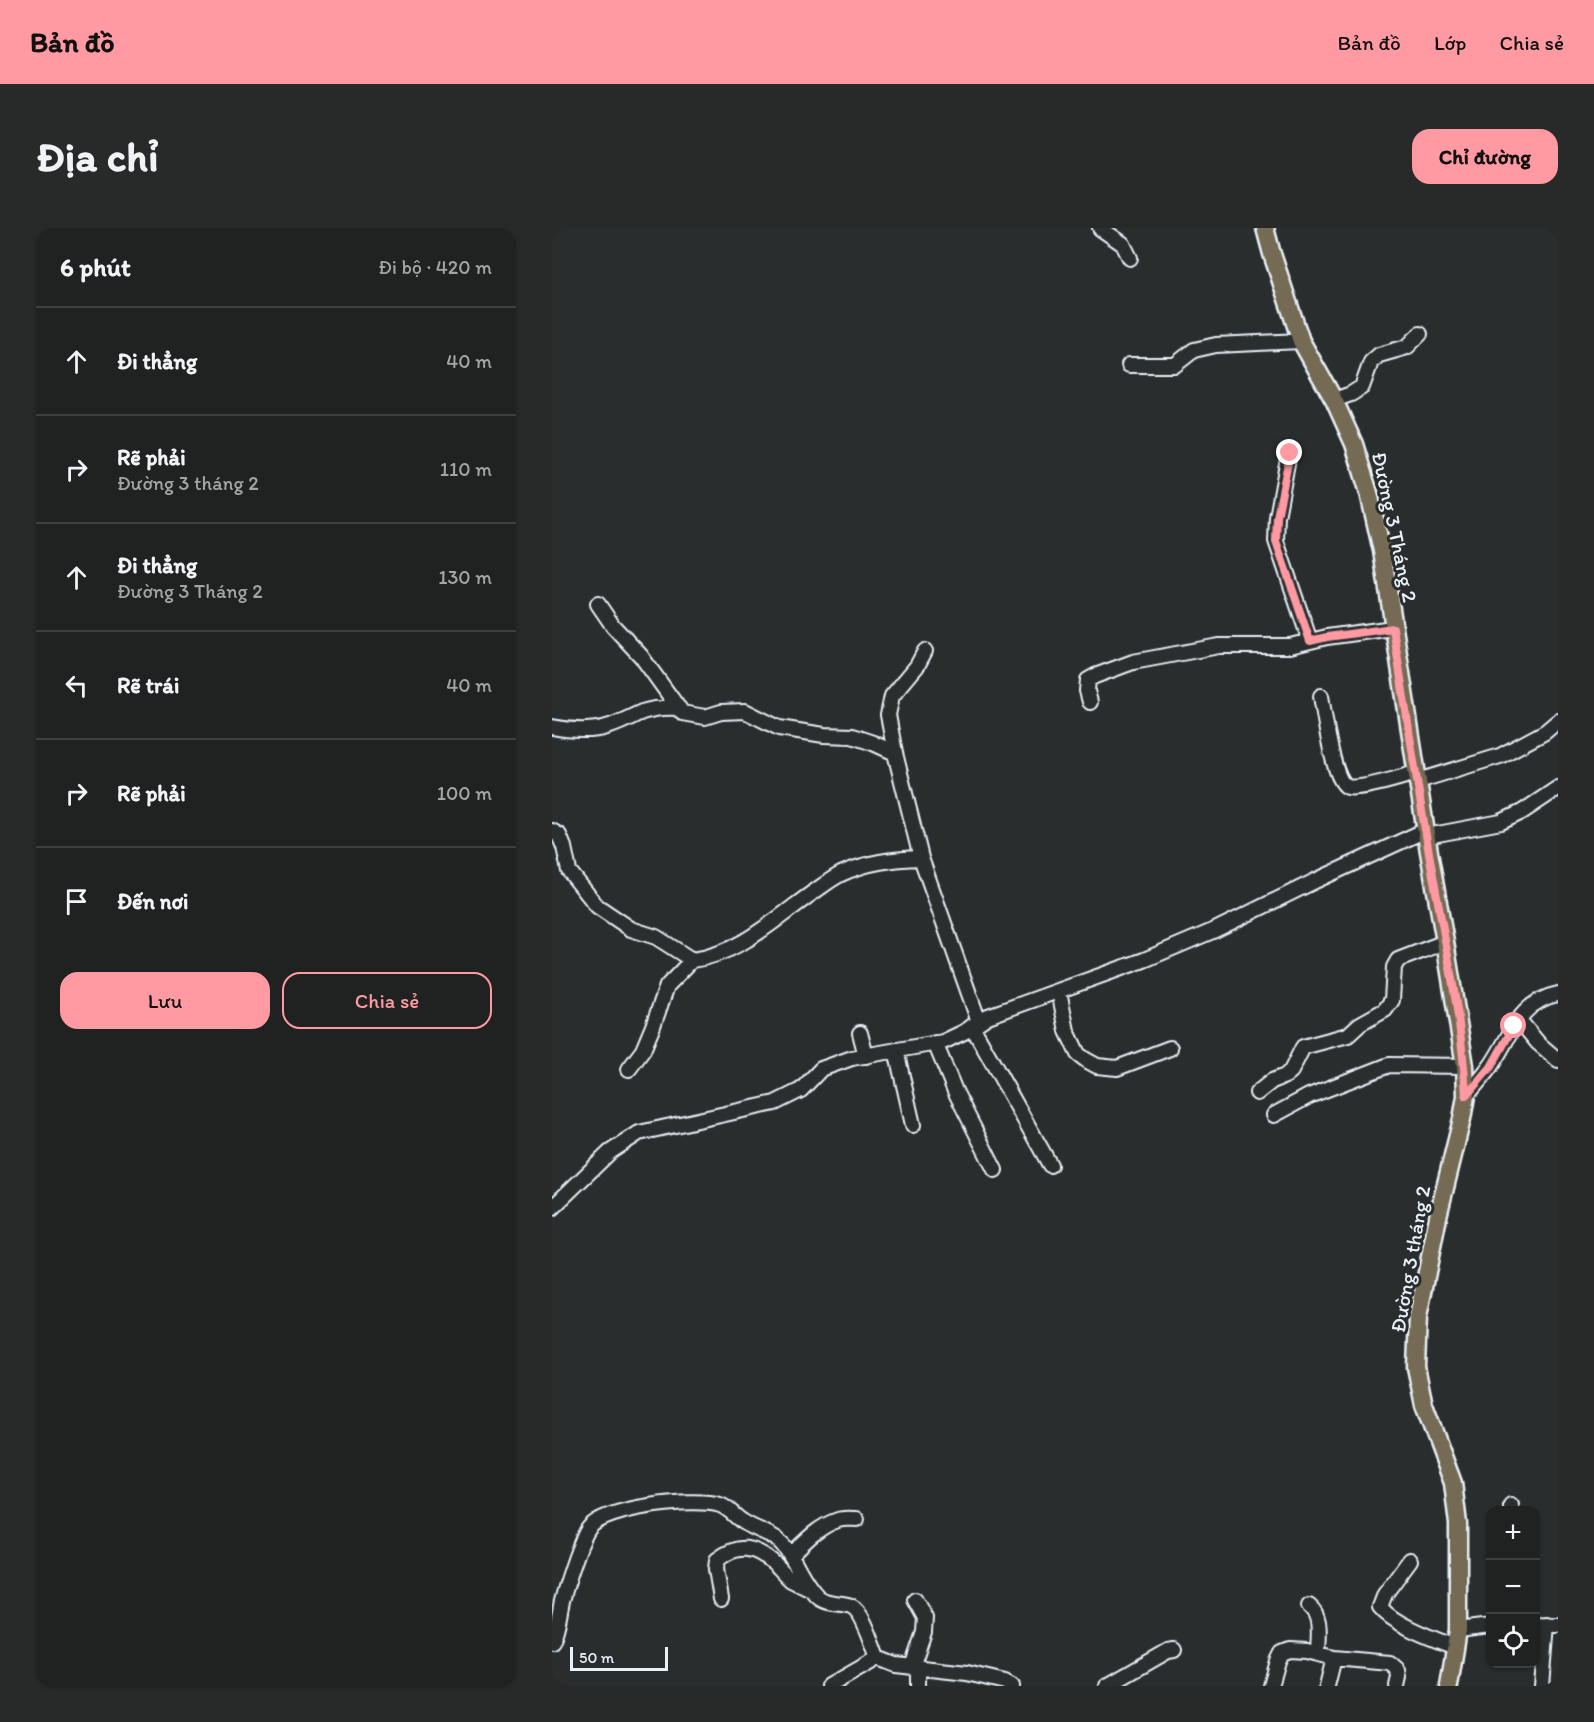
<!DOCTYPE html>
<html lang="vi">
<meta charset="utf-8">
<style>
:root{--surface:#202222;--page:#282a2a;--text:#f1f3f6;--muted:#a2a4a5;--line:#3d3f40;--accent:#ff9aa2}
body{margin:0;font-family:Itim,sans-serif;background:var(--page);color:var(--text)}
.controls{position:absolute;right:18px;bottom:18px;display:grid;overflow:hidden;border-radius:12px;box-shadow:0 2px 4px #0004}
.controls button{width:54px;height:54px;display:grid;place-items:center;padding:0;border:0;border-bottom:2px solid var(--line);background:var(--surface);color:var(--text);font:30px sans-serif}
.scale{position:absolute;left:18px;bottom:15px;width:98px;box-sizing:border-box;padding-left:6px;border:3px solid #e8f1f8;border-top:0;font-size:16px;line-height:21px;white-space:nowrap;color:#e8f1f8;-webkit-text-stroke:4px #2a2d2e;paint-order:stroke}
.stop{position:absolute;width:18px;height:18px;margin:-14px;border:4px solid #ff9aa2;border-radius:50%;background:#fff}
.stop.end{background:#ff9aa2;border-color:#fff;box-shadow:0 2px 6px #0008}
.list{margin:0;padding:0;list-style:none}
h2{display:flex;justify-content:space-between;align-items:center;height:78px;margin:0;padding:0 24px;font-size:26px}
h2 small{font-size:20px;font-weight:400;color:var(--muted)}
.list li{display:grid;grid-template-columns:39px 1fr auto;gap:18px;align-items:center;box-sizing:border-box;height:108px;padding:0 24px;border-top:2px solid var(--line)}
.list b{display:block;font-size:22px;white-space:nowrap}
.list p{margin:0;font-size:20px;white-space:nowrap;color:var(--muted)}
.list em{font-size:20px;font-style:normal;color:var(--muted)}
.actions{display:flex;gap:12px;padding:18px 24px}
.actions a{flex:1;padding:14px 0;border:2px solid var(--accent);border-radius:18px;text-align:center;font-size:21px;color:var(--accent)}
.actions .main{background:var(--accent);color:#111}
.icon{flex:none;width:33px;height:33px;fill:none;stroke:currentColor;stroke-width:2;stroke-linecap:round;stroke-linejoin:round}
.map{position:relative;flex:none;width:1006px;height:1458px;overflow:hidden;border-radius:18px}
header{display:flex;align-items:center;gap:36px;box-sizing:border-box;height:84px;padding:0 30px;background:var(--accent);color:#111}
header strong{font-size:28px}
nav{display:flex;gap:33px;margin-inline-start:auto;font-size:21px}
.intro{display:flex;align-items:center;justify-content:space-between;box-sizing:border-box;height:144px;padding:0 36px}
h1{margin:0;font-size:42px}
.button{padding:15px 27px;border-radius:18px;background:var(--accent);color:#111;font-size:21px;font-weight:700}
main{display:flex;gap:36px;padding:0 36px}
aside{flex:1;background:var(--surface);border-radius:18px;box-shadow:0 2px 4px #0004}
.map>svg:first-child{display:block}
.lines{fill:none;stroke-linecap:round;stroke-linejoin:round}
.minor-casing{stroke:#e8f1f8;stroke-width:18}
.major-casing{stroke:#e8f1f8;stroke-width:21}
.minor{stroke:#2a2d2e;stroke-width:14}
.major{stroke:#746b52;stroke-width:16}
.route{stroke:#ff9aa2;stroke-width:8}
.labels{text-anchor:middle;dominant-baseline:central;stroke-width:6;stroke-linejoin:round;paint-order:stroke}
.street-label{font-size:21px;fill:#e8f1f8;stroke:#2a2d2e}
</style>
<header>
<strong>Bản đồ</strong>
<nav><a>Bản đồ</a><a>Lớp</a><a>Chia sẻ</a></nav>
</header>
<div class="intro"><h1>Địa chỉ</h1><a class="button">Chỉ đường</a></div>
<main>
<aside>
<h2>6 phút<small>Đi bộ · 420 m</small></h2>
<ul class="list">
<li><svg class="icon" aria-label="ahead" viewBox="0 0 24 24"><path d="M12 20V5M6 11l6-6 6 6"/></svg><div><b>Đi thẳng</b></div><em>40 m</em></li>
<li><svg class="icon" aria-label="right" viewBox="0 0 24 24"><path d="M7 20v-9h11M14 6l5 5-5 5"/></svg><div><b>Rẽ phải</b><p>Đường 3 tháng 2</p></div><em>110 m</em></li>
<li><svg class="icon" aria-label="ahead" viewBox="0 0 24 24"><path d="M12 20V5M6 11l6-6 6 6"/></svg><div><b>Đi thẳng</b><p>Đường 3 Tháng 2</p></div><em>130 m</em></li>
<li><svg class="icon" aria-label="left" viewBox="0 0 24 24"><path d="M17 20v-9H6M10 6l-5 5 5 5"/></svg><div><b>Rẽ trái</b></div><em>40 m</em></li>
<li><svg class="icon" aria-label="right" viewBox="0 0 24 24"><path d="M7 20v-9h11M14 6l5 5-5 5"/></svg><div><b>Rẽ phải</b></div><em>100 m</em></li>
<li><svg class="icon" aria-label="arrive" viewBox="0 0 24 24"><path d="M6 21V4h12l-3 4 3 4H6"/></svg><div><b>Đến nơi</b></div></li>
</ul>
<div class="actions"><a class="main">Lưu</a><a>Chia sẻ</a></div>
</aside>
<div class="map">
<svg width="1006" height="1458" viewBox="0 0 1006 1458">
<rect width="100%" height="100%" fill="#2a2d2e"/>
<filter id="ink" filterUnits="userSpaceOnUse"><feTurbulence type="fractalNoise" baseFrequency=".0167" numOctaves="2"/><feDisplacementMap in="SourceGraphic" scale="12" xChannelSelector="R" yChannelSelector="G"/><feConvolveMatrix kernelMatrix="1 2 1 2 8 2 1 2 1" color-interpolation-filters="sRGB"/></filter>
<g filter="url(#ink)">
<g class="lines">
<!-- minor casing -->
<g class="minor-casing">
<path id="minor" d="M 548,0 L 571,16 L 578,30
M 577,137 L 623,137 L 642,122 L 664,117 L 749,113
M 782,172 L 799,166 L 810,159 L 819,134 L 827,127 L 855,119 L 868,106
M 737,225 L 725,289 L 724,313 L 758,413
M 46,376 L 61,398 L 89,428 L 130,485 L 153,489 L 169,484 L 193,483 L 227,500 L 272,507 L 300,508 L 321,515 L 343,525
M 373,423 L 365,438 L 340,468 L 336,487 L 343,525 L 369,630 L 427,794
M 769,468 C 772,484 781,555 796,559 C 809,562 850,549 864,545
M 538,474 L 535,463 L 536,452 L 543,448 L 581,434 L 667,418 L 738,418 L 775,409 L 841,400
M 0,499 C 15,502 32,503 46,501 C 62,499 76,490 90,484 C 102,480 114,479 127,480
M 866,553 L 948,528 L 993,504 L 1006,493
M 0,603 L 7,607 L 12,619 L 17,643 L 45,678 L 79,701 L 104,709 L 140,732 C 189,726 226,688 266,661 C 273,656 281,650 289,646 C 315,634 341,631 369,630
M 875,608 L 949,594 L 970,584 L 1006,560
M 507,763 L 515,803 L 526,826 L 534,832 L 545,838 L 565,840 L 618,820
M 967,792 L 986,815 L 1006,832
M 420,798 L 498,937
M 308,805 L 314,828
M 383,815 L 403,863 L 443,942
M 344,822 L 361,897
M 77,841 L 91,822 L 101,798 L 115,758 L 140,732
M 705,865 L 720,853 L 733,848 L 739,843 L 751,819 L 796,807 L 808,796 L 833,782 L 840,772 L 842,739 L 846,732 L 893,714
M 914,868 C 922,859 931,849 938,839 C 959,810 965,774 1006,766
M 722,887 L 757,868 L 837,837 L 913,838
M 0,980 L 58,924 L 87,905 L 223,875 L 249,862 L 269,841 L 300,830 L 391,814 L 412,804 L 436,788 L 592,732 L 663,702 L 763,653 L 874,602
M 959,1282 L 959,1277
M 239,1327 C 252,1314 267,1298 286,1292 C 292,1290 299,1291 305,1291
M 858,1332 L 833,1366 L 828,1379 C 842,1397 882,1411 903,1419
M 169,1371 L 164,1341 L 165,1332 C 186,1315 202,1318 222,1335 C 228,1340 233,1347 239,1352 C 245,1355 251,1358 257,1361
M 757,1378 C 771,1389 766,1409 766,1426
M 984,1396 L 1006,1397
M 906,1402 L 939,1398
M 0,1413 C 6,1401 7,1387 10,1373 C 14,1358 28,1312 37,1300 C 53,1279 143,1269 168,1277 C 177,1280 182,1288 190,1293 C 201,1301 216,1304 226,1312 C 243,1326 247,1350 265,1368 C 274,1377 287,1374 299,1378 C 311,1383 321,1417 326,1430 L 344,1437 L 415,1445 L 453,1454 L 460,1458
M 360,1439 L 372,1404 L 373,1390 L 363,1372
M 277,1458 L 326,1430
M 366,1458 L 366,1439
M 555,1458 L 616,1423 L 622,1422
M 719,1458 L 726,1433 L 730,1425 L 738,1422 L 755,1423 L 782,1430 L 838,1435 L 846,1442 L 847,1449 L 845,1458
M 775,1458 L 782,1430
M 990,1458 L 995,1396"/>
</g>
<!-- major casing -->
<g class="major-casing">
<path id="major" d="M 713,0 L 720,26 L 749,113 L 782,172 L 802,216 L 817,265 L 830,323 L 877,624 L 893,714 L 913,838 L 914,868 L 910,891 L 887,984 L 866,1089 L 864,1139 L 872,1177 L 901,1255 L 906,1296 L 906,1402 L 897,1458"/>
</g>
<!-- minor -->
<use href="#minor" class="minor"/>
<!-- major -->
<use href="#major" class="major"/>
</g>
</g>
<g class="lines" filter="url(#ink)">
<!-- route -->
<path class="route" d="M 738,225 L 725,289 L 724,313 L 758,413 L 775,409 L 841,400 C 853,475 864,550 877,625 C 891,706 910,787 914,868 L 939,839 L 962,798"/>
</g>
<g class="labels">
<!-- street labels -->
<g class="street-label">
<text transform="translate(843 299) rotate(78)">Đường 3 Tháng 2</text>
<text transform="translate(858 1031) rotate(-80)">Đường 3 tháng 2</text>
</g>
</g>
</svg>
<div class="controls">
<button>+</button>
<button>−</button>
<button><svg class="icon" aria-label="locate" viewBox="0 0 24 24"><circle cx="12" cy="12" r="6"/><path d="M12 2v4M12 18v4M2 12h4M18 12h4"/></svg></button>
</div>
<div class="scale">50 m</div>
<div class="stop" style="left:962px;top:798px"></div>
<div class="stop end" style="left:738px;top:225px"></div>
</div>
</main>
